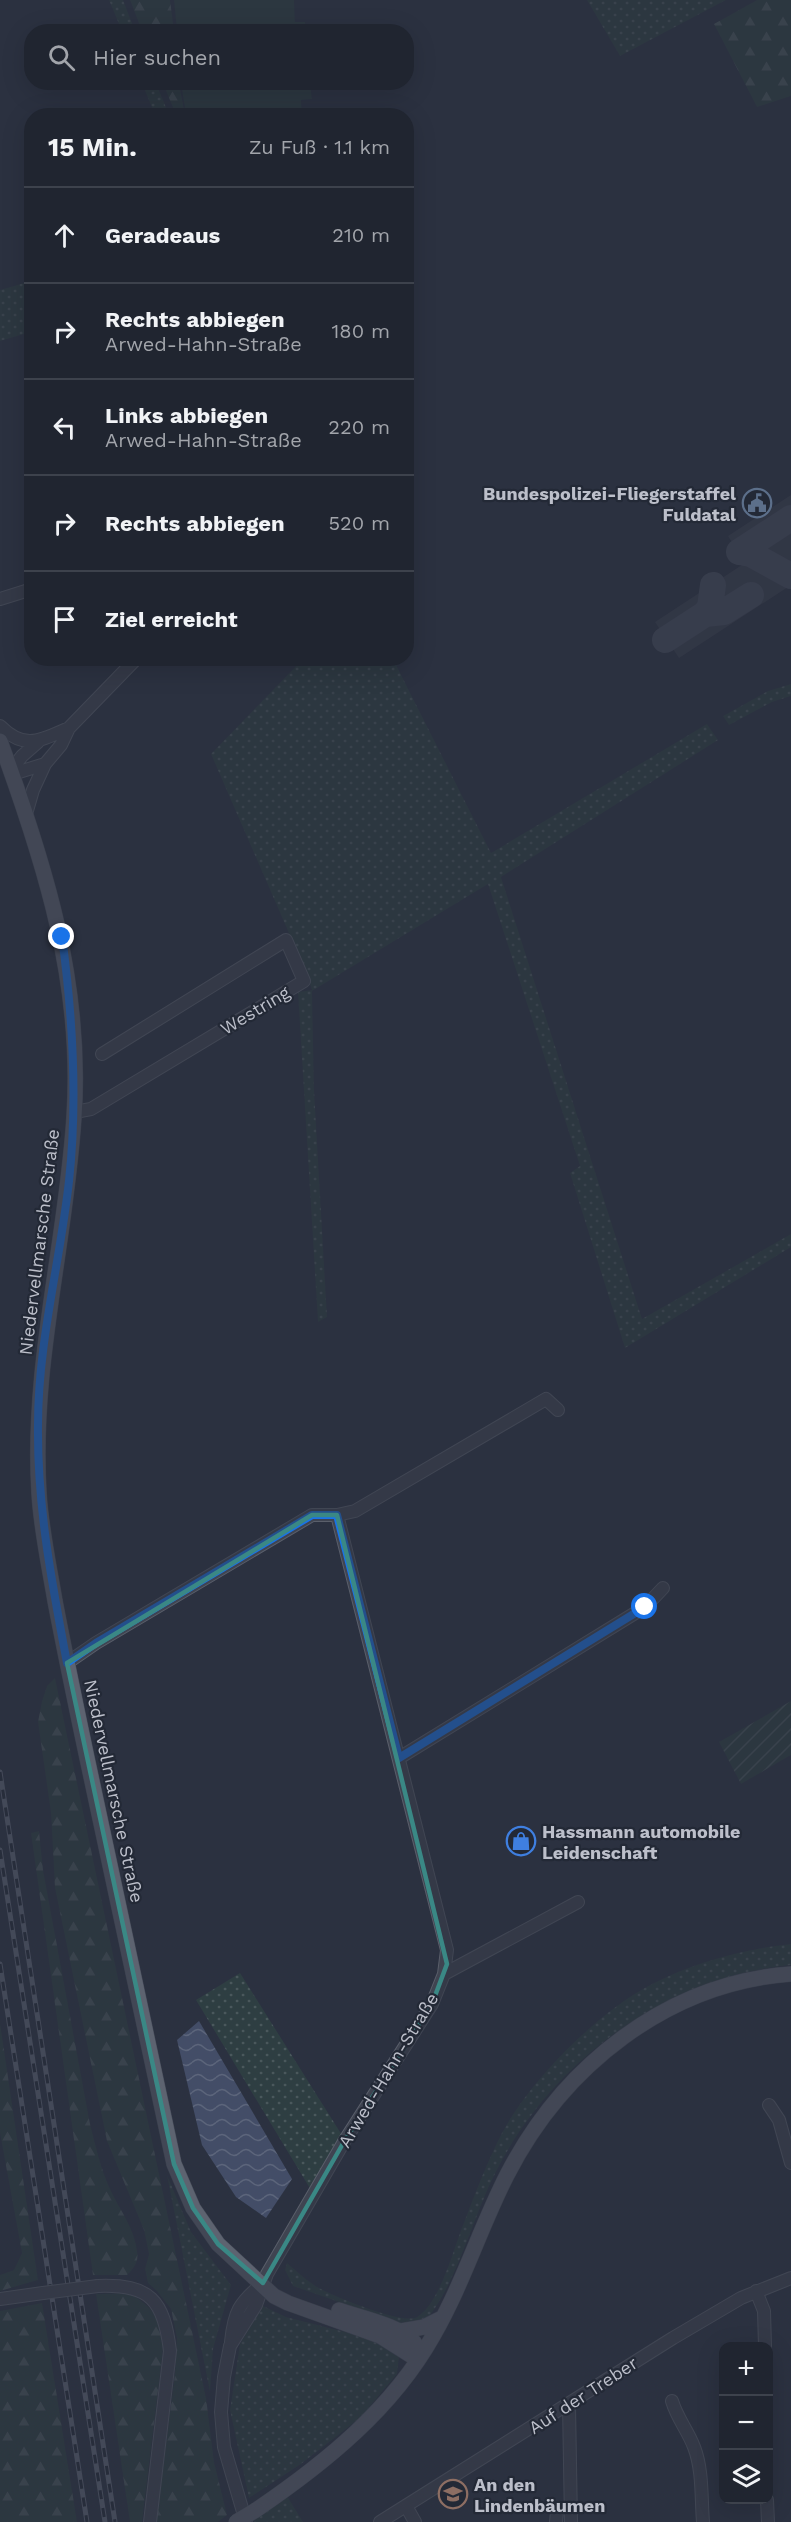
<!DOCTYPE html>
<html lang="de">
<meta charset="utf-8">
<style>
:root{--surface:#202530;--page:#2d313c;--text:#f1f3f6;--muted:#a2a5ab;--line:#3d424c}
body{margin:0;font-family:"Work Sans",sans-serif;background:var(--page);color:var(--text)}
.controls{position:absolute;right:18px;bottom:18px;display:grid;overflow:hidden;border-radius:12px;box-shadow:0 6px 24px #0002}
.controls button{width:54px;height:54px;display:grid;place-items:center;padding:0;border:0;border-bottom:2px solid var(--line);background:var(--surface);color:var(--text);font:30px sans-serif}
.stop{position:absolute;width:18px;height:18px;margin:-14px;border:4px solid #1a73e8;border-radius:50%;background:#fff}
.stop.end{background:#1a73e8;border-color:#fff;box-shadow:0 2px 6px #0008}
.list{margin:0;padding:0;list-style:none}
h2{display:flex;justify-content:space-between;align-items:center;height:78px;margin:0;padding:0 24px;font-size:26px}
h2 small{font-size:20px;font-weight:400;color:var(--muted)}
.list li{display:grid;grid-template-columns:39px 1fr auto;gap:18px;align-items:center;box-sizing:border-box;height:96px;padding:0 24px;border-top:2px solid var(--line)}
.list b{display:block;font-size:22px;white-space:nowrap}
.list p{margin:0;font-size:20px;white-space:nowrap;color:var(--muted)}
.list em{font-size:20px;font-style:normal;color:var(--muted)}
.icon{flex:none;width:33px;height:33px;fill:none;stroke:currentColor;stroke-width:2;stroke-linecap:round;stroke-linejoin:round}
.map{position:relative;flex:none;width:791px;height:2522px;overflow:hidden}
.search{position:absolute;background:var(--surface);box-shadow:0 6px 24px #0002;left:24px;top:24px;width:390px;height:66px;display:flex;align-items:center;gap:15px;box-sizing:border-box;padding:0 21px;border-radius:24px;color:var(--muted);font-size:22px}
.panel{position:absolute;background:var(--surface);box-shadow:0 6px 24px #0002;left:24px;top:108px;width:390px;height:558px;border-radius:24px}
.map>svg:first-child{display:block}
.airport{fill:#393e4d}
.grass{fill:url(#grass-dots)}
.forest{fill:url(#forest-firs)}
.garden{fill:url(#garden-furrows)}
.pitch{fill:#2e3e42}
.water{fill:url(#water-waves)}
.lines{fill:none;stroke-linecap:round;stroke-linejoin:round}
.taxiway{stroke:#464c5c;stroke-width:26}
.minor-casing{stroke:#5a5f6b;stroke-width:14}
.major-casing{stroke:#484d5a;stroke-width:16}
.minor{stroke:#3f4451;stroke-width:12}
.major{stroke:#5d6370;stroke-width:15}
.rail-casing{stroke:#616777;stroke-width:5}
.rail{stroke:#232936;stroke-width:3;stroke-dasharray:9;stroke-linecap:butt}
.minor-bridge-casing{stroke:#5a5f6b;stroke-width:14;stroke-linecap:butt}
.major-bridge-casing{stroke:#484d5a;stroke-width:16;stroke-linecap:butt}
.minor-bridge{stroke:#3f4451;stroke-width:12}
.major-bridge{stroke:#5d6370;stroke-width:15}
.route{stroke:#1a73e8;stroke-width:8}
.marked{fill:none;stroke:#3a8885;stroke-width:4.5;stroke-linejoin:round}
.labels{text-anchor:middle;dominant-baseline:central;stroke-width:4.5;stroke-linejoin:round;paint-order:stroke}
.poi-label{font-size:18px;font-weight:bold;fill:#bcbfca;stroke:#232936;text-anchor:start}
.street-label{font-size:18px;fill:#bcbfca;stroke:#232936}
</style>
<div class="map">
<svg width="791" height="2522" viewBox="0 0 791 2522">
<defs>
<pattern id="grass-dots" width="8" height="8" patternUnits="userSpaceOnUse" patternTransform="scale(1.5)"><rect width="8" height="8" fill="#2e3e42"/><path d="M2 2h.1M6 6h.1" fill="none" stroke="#4a585c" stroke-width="1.8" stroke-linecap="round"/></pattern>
<pattern id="forest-firs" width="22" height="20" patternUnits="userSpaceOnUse" patternTransform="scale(1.5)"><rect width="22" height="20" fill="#2e3e42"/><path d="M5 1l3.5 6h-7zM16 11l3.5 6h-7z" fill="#4a585c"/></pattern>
<pattern id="garden-furrows" width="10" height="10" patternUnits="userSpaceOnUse" patternTransform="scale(1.5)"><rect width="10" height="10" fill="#2e3e42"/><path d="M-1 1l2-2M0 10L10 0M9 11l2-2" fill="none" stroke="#4a585c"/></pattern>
<pattern id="water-waves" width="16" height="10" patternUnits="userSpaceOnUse" patternTransform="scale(1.5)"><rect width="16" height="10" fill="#434d67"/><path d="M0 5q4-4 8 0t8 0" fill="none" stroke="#5c657b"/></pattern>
</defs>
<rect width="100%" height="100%" fill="#2b3140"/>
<!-- airport -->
<path class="airport" d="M 791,495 L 791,585 L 679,658 L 655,622 L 745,563 L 728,536 Z"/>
<!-- grass -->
<path class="grass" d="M 109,0 L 123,0 L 135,31 L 122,31 Z
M 587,0 L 726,0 L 620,56 Z
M 142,83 L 156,83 L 169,115 L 155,115 Z
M 31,281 L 31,332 L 0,341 L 0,290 Z
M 303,659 L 393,659 L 491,853 L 707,724 L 718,740 L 501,877 L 642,1319 L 791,1234 L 791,1247 L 625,1348 L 570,1173 L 580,1166 L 488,884 L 312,991 L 314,1090 L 327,1317 L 318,1322 L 298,992 L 312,990 L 305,970 L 211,754 Z
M 791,684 L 791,696 L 772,702 L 729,725 L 723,716 L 768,691 Z
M 791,1944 L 791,1965 C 663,1977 545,2066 491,2182 C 472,2222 454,2289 425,2321 L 405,2325 L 293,2286 L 285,2270 L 287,2263 C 298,2272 310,2284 323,2290 C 339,2298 403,2325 417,2317 C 441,2302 454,2246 465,2220 C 476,2191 488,2160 502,2133 C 530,2080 599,2011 652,1984 C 694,1962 744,1949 791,1944 Z
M 240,1973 L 345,2140 L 314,2195 L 196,2000 Z
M 167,2175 L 191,2232 L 231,2285 L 213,2349 L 210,2392 Z
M 263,2306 L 286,2317 L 369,2338 L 399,2357 L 397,2374 L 360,2418 L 301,2464 L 249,2498 L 230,2410 L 240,2344 Z
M 287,2496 L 303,2522 L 254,2522 L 253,2517 Z"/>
<!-- forest -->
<path class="forest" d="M 130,0 L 170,0 L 174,31 L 142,31 Z
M 757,0 L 791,0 L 791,96 L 757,107 L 714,24 Z
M 163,83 L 179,83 L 185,115 L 176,115 Z
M 55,1678 L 206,2398 L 214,2462 L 227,2515 L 218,2522 L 156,2522 L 175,2374 L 177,2338 L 171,2309 L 157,2291 L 148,2283 L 145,2269 L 149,2254 L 144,2230 L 107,2141 L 55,1888 L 51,1813 L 38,1722 L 42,1701 L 47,1686 Z
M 39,1831 L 43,1870 L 90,2124 C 96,2147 101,2170 111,2191 C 120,2210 135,2230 137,2251 C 139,2262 134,2268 127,2275 L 93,2275 L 31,1833 Z
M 0,2023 L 38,2280 L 0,2291 L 0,2275 L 14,2270 L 22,2253 L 0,2133 Z
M 129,2293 C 157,2309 158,2319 163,2349 L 142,2522 L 130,2522 L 96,2294 Z
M 42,2303 L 77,2522 L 0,2522 L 0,2311 Z"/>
<!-- garden -->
<path class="garden" d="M 791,1701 L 791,1755 L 741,1784 L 719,1742 Z"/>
<!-- pitch -->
<path class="pitch" d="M 174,0 L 294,0 L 295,22 L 305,22 L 306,31 L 177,31 Z
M 181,83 L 310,83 L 312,99 L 301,100 L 302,115 L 186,115 Z"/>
<!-- water -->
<path class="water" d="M 199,2021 L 292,2179 L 266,2218 L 236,2197 L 202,2145 L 177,2040 Z"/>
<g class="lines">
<!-- taxiway -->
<path class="taxiway" d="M 739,552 L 791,518
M 739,552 L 751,554 L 791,576
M 705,614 L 710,607 L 713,585
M 665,640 L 705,614 L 724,612 L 751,595"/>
<!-- minor casing -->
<g class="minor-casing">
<path id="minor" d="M 0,599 L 32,589
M 0,726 C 25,751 41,740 69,728
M 38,742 L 22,756 L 11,770 L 19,772 L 45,764
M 26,814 L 33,790 L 45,764 L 61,745 L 69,728 L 137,658
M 75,1112 L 91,1109 L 304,981 L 286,940 L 102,1054
M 337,1515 L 355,1511 L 546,1399 L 558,1410
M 67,1663 L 96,1643 L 312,1515 L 337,1515 L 447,1950 L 444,1974 L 432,2004 L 345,2140 L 267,2274 L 256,2305 L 230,2346 L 224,2377 L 221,2412 L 224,2447 L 246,2522
M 399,1758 L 645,1607 L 663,1588
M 444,1974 L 578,1902
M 769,2105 L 779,2120 L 791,2163
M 98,2286 C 150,2284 164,2300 170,2351 L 150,2522
M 756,2291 L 764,2311 L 765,2346
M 0,2299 L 43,2293
M 231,2342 C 234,2312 239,2303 262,2284
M 672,2401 C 677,2418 688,2431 694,2447 C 703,2470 701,2498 703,2522
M 569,2405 L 571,2522
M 767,2500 L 768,2522
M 406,2506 L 415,2522
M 380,2522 L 673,2338 L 741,2298 L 791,2278
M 556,2522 L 557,2511"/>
</g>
<!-- major casing -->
<g class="major-casing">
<path id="major" d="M 0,741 C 45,864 83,984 74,1117 C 66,1244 31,1365 39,1493 C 41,1529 49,1565 55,1601 C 65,1653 76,1706 87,1758 C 116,1893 145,2028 174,2164 L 193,2208 L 218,2244 L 274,2296 L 288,2303 L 380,2336 L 418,2360
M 339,2310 C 358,2317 402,2326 414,2342 C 418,2348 418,2353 418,2360
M 401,2331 L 424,2327 L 442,2318
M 256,2510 C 325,2463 392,2409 433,2336 C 463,2284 480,2228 507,2175 C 563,2066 667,1983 791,1974"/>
</g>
<!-- minor -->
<use href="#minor" class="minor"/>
<!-- major -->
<use href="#major" class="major"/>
<!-- rail casing -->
<g class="rail-casing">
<path id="rail" d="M 0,1772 L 115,2522
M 0,1850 L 105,2522
M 0,1964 L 87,2522"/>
</g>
<!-- rail -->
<use href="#rail" class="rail"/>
<!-- minor-bridge casing -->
<g class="minor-bridge-casing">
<path id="minor-bridge" d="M 43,2293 L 98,2286"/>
</g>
<!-- major-bridge casing -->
<g class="major-bridge-casing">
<path id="major-bridge" d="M 236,2522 L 256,2510"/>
</g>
<!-- minor-bridge -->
<use href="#minor-bridge" class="minor-bridge"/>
<!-- major-bridge -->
<use href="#major-bridge" class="major-bridge"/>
</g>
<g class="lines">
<!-- route -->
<path class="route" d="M 62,937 C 73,1018 78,1099 69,1181 C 60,1263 38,1342 38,1425 C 37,1506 52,1584 67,1663 L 96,1643 L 312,1515 L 337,1515 L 399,1758 L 645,1607"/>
</g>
<!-- marked area -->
<path d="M0 0H791V2522H0ZM 312,1515 L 337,1515 L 447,1964 L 432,2004 L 345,2140 L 263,2283 L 218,2244 L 193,2208 L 174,2164 L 67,1663 Z" fill="#2b3140" fill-opacity=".55" fill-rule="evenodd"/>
<path class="marked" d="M 312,1515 L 337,1515 L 447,1964 L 432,2004 L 345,2140 L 263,2283 L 218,2244 L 193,2208 L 174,2164 L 67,1663 Z"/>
<!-- icons -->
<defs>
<g id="civic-ring" transform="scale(1.5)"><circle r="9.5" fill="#232936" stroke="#5c6f8a" stroke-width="1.5"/><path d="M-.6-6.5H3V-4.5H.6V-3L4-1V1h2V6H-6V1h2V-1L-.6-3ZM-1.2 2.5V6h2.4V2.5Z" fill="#5c6f8a"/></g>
<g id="shop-ring" transform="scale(1.5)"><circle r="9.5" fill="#232936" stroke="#3f7fe0" stroke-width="1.5"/><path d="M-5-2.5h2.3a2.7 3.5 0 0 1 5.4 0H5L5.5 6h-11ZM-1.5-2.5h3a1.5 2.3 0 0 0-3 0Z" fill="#3f7fe0"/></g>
<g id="school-ring" transform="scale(1.5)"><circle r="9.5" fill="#232936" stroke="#8d6e63" stroke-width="1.5"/><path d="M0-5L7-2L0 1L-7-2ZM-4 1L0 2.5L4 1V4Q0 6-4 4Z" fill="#8d6e63"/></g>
</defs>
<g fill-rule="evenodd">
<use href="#civic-ring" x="757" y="503"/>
<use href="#shop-ring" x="521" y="1841"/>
<use href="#school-ring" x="453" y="2494"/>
</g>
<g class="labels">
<!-- poi labels -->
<g class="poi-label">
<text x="736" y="493" text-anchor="end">Bundespolizei-Fliegerstaffel<tspan x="736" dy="21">Fuldatal</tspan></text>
<text x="542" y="1831">Hassmann automobile<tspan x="542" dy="21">Leidenschaft</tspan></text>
<text x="474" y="2484">An den<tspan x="474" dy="21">Lindenbäumen</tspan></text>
</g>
<!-- street labels -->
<g class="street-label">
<text transform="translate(255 1010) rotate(-31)">Westring</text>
<text transform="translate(39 1242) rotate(-83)">Niedervellmarsche Straße</text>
<text transform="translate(114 1791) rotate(78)">Niedervellmarsche Straße</text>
<text transform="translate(388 2070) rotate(-59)">Arwed-Hahn-Straße</text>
<text transform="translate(583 2395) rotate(-33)">Auf der Treber</text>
</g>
</g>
</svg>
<div class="controls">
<button>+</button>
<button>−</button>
<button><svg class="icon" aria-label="layers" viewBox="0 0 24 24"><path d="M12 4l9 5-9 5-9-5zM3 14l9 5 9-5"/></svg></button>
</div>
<div class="stop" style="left:645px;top:1607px"></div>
<div class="stop end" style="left:62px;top:937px"></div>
<div class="search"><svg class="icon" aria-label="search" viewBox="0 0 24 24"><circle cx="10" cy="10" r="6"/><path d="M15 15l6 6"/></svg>Hier suchen</div>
<section class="panel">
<h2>15 Min.<small>Zu Fuß · 1.1 km</small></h2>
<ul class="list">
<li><svg class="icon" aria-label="ahead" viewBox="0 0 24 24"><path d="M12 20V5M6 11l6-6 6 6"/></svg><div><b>Geradeaus</b></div><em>210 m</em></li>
<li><svg class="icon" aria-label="right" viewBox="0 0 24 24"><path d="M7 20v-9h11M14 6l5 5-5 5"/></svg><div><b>Rechts abbiegen</b><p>Arwed-Hahn-Straße</p></div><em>180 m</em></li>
<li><svg class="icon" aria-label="left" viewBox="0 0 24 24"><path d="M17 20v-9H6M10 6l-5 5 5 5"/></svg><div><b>Links abbiegen</b><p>Arwed-Hahn-Straße</p></div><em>220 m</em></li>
<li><svg class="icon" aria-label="right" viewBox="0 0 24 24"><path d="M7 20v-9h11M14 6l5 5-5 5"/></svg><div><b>Rechts abbiegen</b></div><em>520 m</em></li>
<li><svg class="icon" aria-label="arrive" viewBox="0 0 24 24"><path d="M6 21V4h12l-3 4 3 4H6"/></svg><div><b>Ziel erreicht</b></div></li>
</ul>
</section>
</div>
